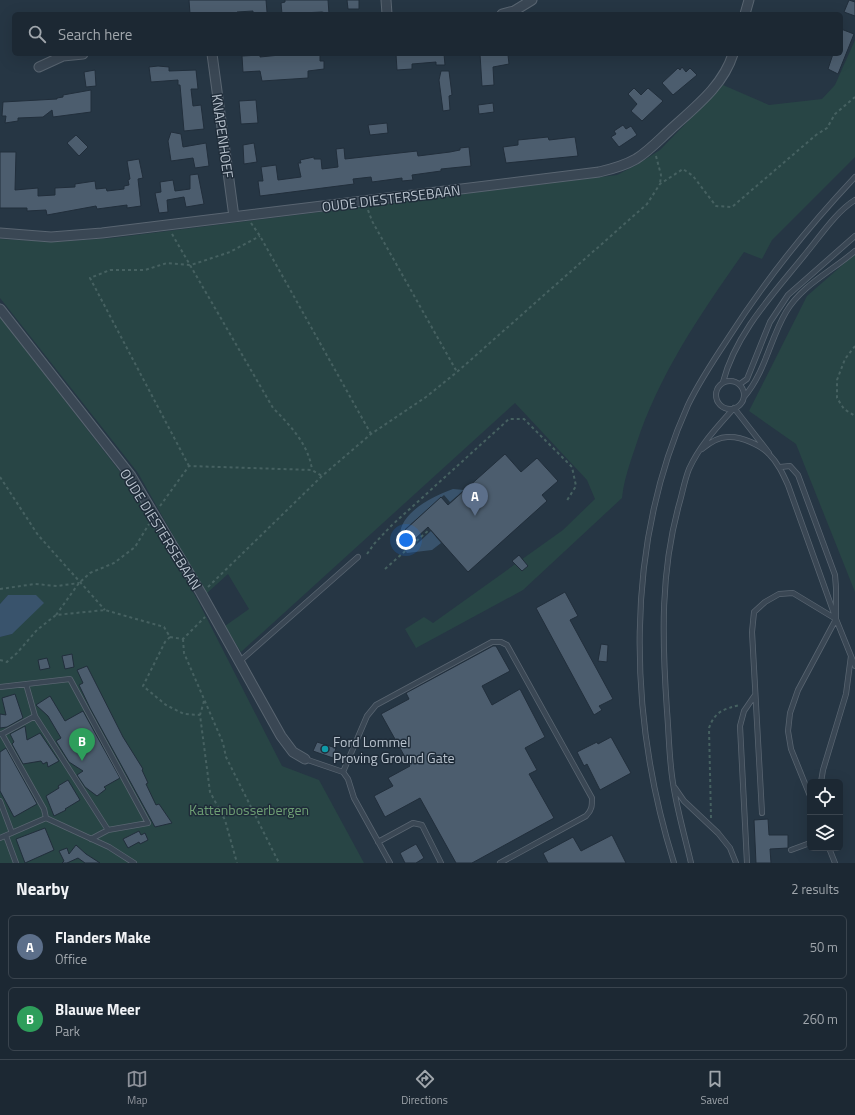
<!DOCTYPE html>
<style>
:root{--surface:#1c2833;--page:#25303b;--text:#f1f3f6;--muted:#a0a6ac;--line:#3a444e;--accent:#8c9099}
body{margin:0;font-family:"Titillium Web",sans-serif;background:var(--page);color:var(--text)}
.controls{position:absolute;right:12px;bottom:12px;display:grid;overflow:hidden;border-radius:6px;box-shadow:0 4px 16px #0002}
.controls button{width:36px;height:36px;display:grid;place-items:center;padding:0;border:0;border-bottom:1px solid var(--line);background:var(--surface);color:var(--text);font:20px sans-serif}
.you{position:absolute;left:406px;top:540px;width:14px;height:14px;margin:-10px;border:3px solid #fff;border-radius:50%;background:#1a73e8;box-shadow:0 0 0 6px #1a73e833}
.badge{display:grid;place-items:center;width:26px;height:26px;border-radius:50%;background:var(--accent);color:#fff;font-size:13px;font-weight:700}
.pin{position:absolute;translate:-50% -33px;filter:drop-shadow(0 1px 2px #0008)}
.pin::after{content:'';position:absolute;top:21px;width:14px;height:12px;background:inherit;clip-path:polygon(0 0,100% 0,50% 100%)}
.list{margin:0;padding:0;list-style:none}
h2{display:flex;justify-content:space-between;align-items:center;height:52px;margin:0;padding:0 16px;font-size:17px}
h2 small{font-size:13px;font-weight:400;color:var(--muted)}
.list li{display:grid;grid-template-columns:26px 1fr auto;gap:12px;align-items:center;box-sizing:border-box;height:64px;margin:0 8px 8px;padding:0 8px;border:1px solid var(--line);border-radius:6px}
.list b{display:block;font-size:15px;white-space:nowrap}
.list p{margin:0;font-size:13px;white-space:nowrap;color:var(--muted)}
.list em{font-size:13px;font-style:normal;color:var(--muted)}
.icon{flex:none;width:22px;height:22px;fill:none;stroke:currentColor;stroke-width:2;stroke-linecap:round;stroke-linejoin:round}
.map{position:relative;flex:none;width:855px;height:863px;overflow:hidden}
.search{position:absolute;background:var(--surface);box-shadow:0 4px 16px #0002;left:12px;right:12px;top:12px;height:44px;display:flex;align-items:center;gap:10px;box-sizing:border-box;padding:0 14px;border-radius:6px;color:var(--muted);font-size:15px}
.sheet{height:196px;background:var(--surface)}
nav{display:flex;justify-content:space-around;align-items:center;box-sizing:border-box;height:56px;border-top:1px solid var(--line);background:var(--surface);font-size:11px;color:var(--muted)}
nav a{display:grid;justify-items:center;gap:2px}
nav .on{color:var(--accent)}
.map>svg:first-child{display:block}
.green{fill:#284545}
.water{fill:#39536c}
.building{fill:#4c5d6e;stroke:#212e3b}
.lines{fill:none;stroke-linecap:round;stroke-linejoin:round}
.lane-casing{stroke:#596571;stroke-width:6}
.street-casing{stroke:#596571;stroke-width:11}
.path{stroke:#466161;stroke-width:2;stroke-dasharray:3 3;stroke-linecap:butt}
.lane{stroke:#3a4754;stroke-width:4.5}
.street{stroke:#3a4754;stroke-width:9}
.culture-dot{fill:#0f9aa8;stroke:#1f2c39;stroke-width:1.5}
.labels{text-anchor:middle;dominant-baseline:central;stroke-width:3;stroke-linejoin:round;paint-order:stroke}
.street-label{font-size:14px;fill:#b8c2cd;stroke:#1f2c39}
.poi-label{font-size:14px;fill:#b8c2cd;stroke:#1f2c39;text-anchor:start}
.park-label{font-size:14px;fill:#6e9f74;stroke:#1f2c39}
</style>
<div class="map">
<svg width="855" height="863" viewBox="0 0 855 863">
<rect width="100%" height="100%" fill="#263644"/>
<!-- green -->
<path class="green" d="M 855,40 L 855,157 L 772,240 L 762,259 L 744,252 C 701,313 659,374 636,445 C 630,463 624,479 622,498 L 523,590 L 416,648 L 405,629 L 424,617 L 433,623 L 563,530 L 595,499 L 587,480 L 515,403 L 241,652 L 225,626 L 249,609 L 228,574 L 206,594 L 138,473 L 0,298 L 0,239 L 53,242 L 112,238 L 617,175 L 638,164 L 660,150 L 723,85 L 769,105 L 822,99 L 835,85 Z
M 855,254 L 855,592 L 796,444 L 749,411 L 807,296 Z
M 0,317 L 131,486 L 197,599 L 282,766 L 319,780 L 364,863 L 0,863 L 0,637 L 12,634 L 8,595 L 0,604 Z"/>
<!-- water -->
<path class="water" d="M 453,489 L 464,490 L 450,502 L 444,495 L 405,529 L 416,545 L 431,531 L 441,543 L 432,550 L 407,553 C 383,522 427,498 453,489 Z
M 8,595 L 36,595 L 44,603 L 12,634 L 0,637 L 0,604 Z"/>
<!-- building -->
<path class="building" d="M 189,0 L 266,0 L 267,12 L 265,14 L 253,14 L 253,11 L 237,12 L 237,14 L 190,14 Z
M 285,0 L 328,0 L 329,14 L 322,12 L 282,14 L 281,3 L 285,2 Z
M 347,0 L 359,0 L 359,9 L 348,9 Z
M 849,0 L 855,2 L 855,16 L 844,12 Z
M 841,29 L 854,34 L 838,74 L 828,69 L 833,54 L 841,54 Z
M 290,54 L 320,54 L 320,61 L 324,61 L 324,69 L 308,71 L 308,78 L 262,81 L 260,71 L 243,72 L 242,56 L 260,55 L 260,57 Z
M 396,54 L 444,54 L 445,65 L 436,65 L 436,62 L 412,64 L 412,69 L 397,70 Z
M 480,54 L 508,55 L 509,64 L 493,67 L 494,85 L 482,86 Z
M 158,66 L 169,67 L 169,71 L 196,70 L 198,89 L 191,89 L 193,106 L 201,105 L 204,129 L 184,131 L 180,85 L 178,85 L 178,80 L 151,82 L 149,67 Z
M 682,67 L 686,72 L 690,68 L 697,75 L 673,95 L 662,83 L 678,68 L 680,70 Z
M 95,70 L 96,86 L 86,87 L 84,72 Z
M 441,71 L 449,71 L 452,95 L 449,96 L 450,110 L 443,111 L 439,80 Z
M 634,88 L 641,95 L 648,88 L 663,101 L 642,121 L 631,111 L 637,104 L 628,94 Z
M 91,90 L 91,112 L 53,117 L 52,110 L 43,117 L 18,118 L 18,121 L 5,123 L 6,116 L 2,116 L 3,102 L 57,99 L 57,98 L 63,97 L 63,95 Z
M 256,100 L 258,123 L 241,124 L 239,101 Z
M 493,103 L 494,112 L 479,114 L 478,105 Z
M 387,123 L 388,133 L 370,135 L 368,125 Z
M 623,125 L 626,129 L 631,126 L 637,135 L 619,147 L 611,137 L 616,134 L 614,131 Z
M 171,132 L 181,134 L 183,147 L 206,143 L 209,166 L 195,168 L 193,158 L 171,161 L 168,141 Z
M 76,135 L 88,147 L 79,156 L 67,143 Z
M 548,137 L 549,140 L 575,137 L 578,156 L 506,163 L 503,147 L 518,145 L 518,140 Z
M 254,143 L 257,162 L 244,164 L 243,145 Z
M 469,147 L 471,166 L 441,169 L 441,171 L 412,175 L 413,180 L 402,181 L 402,178 L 372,182 L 371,177 L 353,179 L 354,184 L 260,196 L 258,181 L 263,181 L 261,167 L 276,165 L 278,180 L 301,177 L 298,163 L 301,163 L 300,160 L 314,157 L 314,159 L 321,159 L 322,169 L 338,167 L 336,149 L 344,148 L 345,159 L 417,151 L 418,156 L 450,152 L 460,150 L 460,148 Z
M 0,152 L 16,152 L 15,190 L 38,188 L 38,196 L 55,195 L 55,188 L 75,187 L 75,184 L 95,181 L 96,189 L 106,188 L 107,191 L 124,189 L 124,186 L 129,185 L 128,180 L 130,179 L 127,161 L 139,159 L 143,178 L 138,179 L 141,206 L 127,208 L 127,205 L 97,209 L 96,206 L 47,215 L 46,210 L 27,211 L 27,208 L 0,208 Z
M 198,174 L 204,204 L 186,207 L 184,197 L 167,200 L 168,212 L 159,213 L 155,193 L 161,192 L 160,182 L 173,180 L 175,191 L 190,189 L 190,175 Z
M 505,454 L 521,472 L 537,458 L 558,481 L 542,495 L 547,501 L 468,572 L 428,527 L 414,540 L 405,530 L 441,497 L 448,505 Z
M 519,555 L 528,566 L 522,571 L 512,561 Z
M 565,592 L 578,616 L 570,620 L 613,699 L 599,706 L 602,710 L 594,715 L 536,608 Z
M 601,644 L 608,645 L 607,662 L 598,661 Z
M 493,646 L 496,646 L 510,671 L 482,686 L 492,705 L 520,689 L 545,737 L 525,748 L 537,770 L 529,774 L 554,818 L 472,863 L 456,863 L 420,798 L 385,817 L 374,796 L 393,786 L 388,778 L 410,766 L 381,714 L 409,699 L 406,693 Z
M 72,654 L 74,667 L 65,669 L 62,656 Z
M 47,658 L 50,668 L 40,670 L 38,660 Z
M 87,666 L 123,737 L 143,769 L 142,770 L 148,783 L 146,784 L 156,805 L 159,804 L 172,823 L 155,827 L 90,708 L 79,685 L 83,683 L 77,670 Z
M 15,694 L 23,718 L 7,727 L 0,728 L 0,714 L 6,715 L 2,698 Z
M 50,696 L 65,721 L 83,711 L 120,778 L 104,787 L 106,789 L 97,796 L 85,787 L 77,775 L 83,771 L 69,762 L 56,741 L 61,738 L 48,716 L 36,705 Z
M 25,726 L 27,740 L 40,733 L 59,761 L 48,767 L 47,762 L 43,764 L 41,761 L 23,764 L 12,744 L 14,742 L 10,734 Z
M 611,737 L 631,773 L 600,790 L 587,764 L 584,766 L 577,752 L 597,742 L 598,744 Z
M 317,742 L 336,748 L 333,758 L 313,751 Z
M 6,748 L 37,804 L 14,817 L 0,791 L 0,752 Z
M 68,780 L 80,800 L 65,809 L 66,810 L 54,816 L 46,796 L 59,788 L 58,786 Z
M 768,819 L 769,835 L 788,835 L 788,848 L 770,849 L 771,863 L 756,863 L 754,820 Z
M 45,828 L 54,850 L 25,863 L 16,839 Z
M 139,831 L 141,835 L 145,833 L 148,840 L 140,844 L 139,842 L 128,848 L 123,839 Z
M 612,835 L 626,863 L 548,863 L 543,853 L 573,837 L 581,851 Z
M 416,844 L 424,858 L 416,863 L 405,863 L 400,853 Z
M 76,845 L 86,854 L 100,863 L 85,863 L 78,858 L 67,863 L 62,863 L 64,861 L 59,851 L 67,848 L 69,854 Z"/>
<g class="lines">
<!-- lane casing -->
<g class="lane-casing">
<path id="lane" d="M716 395a14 14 0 1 1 28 0a14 14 0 1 1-28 0Z
M 723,382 C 736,332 776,291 807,252 C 821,235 836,212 855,200
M 740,384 L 747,379 L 770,322 L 788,295 L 855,236
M 744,397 C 765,373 770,339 786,312 C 802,285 832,271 855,251
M 702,449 C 709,443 720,436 730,437 C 742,437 761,445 769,454 C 778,463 783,474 788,485 L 836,619 L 855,666
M 780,467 L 790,466 L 798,475 L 835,575 L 836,588 L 836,619 L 798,690 L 790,713 L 788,731 L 791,749 L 810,796
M 240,661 L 358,557
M 26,684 L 35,716 L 108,830 L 91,839
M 0,687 L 70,679 L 148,823 L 108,830
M 0,734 L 2,734 L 44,809 L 46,818
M 2,734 L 35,716
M 305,759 L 343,772
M 821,782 L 823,770 L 846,694 L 851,656
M 675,788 L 684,801 L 718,833 L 730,848 L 736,863
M 0,801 L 12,833
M 762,813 L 752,632 L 754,612 L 765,602 L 779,594 L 793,593 L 836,619
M 46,818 L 109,847 L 134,863
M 6,836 L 16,863
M 0,838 L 46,818
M 378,842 L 413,823 L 422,825 L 441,863
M 829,848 L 835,863
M 791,850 L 810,843
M 390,863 L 354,798 L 348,779 L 343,772 L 367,716 L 376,705 L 492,642 L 501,642 L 507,645 L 592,798 C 592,806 592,810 586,816 L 500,863
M 674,863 C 628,716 624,547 688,405 C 699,382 713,361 727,340 C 764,282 807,228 855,177
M 691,863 C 685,837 677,810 673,783 C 669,759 669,735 667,711 C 662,639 660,571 680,501 C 683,490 685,479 689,469 C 700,445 717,427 734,408 L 769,453
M 747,863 L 740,726 L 744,711 L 755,695"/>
</g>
<!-- street casing -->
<g class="street-casing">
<path id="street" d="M 386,0 L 387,14
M 502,14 L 514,11 L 532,0
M 745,14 L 749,0
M 212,54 L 234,217
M 39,67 L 63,56 L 83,54
M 0,233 L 51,237 L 102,233 L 599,172 C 612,169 624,166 636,159 C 649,151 660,139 671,129 C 695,107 723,86 733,54
M 0,309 L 131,476 L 201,593 L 281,736 L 293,752 L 305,759"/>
</g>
<!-- path -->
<path class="path" d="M 656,156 L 661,175 L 660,184
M 368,210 L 372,221 L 457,372
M 251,223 L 260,236 L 371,434
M 172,234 L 273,408 C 290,425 309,445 312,470
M 855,346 L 845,359 L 837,380 L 837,398 L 844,409 L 855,416
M 189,466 L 90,278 L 110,270 L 145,270 L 167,263 L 191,265 L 230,252 L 260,236
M 0,477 L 38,535 L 105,610
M 160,506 L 189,466 L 312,470 L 322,476
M 367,554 L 374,544 L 391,526 L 509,419 L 524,419 L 572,467 L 576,486 L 566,502
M 385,569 L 430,529
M 208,587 L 322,476 L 371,434 L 426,397 L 457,372 L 647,204 L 660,184 L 683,169 L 693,176 L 716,206 L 732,207 L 816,135 L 827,128 L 835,114 L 855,97
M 0,589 L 35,584 L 57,586 L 79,583
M 56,615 L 79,583 L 90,573 L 114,563 L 135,547 L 149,524
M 170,637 L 165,642 L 143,686 L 166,705 L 184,714 L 200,715
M 170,637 L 183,639 L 205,617
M 183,639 L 184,653 L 223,743 L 226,757 L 279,863
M 0,660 L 7,662 L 17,653 L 37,630 L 56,615 L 105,610 L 164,627 L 170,637
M 204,701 L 200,715 L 210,792 L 225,820 L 237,863
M 711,818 L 709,728 C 715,711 724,709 740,705"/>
<!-- lane -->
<use href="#lane" class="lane"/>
<!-- street -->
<use href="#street" class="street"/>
</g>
<!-- markers -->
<circle class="culture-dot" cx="325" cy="749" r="4"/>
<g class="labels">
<!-- street labels -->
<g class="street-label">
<text transform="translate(223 136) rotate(82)">KNAPENHOEF</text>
<text transform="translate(391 198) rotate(-7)">OUDE DIESTERSEBAAN</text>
<text transform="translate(161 529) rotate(58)">OUDE DIESTERSEBAAN</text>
</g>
<!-- poi labels -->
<g class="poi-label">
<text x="333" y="741">Ford Lommel<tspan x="333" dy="16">Proving Ground Gate</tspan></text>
</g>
<!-- park labels -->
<g class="park-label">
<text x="249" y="809">Kattenbosserbergen</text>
</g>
</g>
</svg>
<div class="controls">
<button><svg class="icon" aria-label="locate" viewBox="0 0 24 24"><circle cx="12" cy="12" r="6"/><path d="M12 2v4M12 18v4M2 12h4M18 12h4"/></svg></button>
<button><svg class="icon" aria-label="layers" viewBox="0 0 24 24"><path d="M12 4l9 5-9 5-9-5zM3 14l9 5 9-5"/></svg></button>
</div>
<div class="you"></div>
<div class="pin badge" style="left:475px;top:516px;background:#5c6f8a">A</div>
<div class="pin badge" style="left:82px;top:761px;background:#2e9e5b">B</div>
<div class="search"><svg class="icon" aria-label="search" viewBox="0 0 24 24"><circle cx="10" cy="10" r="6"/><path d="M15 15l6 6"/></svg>Search here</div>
</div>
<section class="sheet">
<h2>Nearby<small>2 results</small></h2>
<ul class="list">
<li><span class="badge" style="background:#5c6f8a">A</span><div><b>Flanders Make</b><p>Office</p></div><em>50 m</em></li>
<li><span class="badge" style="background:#2e9e5b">B</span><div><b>Blauwe Meer</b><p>Park</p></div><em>260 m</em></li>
</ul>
</section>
<nav>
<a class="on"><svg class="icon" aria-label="map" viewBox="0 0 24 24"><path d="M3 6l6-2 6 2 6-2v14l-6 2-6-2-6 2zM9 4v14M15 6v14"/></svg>Map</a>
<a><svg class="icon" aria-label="directions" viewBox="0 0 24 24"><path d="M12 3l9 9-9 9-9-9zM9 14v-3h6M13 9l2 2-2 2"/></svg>Directions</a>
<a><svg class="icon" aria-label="saved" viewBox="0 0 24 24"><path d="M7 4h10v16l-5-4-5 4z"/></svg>Saved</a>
</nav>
